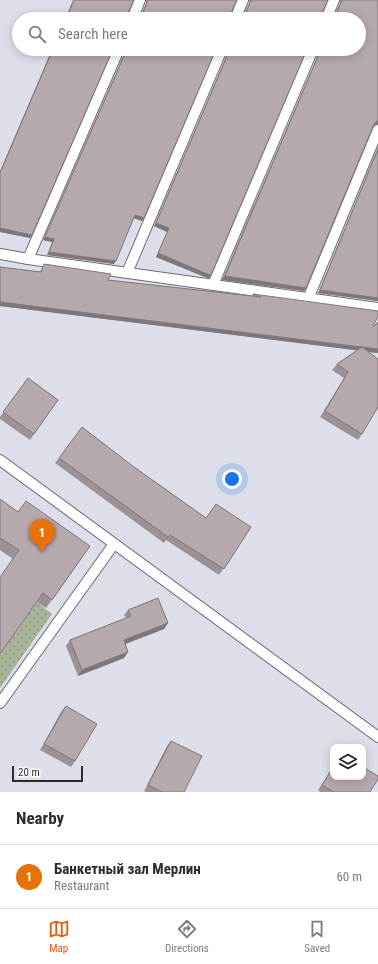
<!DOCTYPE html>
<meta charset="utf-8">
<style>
:root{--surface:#fff;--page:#f7f7f7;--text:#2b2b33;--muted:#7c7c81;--line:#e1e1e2;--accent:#ea580c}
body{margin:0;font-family:"Roboto Condensed",sans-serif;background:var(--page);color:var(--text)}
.controls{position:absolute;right:12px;bottom:12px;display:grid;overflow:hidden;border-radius:8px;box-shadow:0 2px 10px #0003}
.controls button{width:36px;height:36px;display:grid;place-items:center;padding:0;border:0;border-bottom:1px solid var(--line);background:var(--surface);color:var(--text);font:20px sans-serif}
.scale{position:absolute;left:12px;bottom:10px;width:71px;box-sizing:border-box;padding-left:4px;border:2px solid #2a2b2f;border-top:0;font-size:11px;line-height:14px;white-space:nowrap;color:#2a2b2f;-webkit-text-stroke:3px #fff;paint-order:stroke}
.you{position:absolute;left:232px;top:479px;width:14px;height:14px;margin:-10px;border:3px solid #fff;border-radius:50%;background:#1a73e8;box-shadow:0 0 0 6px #1a73e833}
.badge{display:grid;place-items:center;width:26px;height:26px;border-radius:50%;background:var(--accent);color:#fff;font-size:13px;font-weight:700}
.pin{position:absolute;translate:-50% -33px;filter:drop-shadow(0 1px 2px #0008)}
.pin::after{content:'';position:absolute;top:21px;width:14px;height:12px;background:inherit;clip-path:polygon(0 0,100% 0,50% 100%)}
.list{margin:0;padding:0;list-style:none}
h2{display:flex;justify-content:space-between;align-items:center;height:52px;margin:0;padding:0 16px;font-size:17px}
h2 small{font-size:13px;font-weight:400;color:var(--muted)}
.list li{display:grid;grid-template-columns:26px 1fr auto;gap:12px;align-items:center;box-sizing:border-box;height:64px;padding:0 16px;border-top:1px solid var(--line)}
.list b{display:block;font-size:15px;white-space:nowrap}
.list p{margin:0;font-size:13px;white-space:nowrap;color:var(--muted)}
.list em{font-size:13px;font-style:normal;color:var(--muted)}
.icon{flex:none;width:22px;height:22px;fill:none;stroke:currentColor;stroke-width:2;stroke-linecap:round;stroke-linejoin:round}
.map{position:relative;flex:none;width:378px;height:792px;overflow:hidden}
.search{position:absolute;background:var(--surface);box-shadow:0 2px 10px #0003;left:12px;right:12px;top:12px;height:44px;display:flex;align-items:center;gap:10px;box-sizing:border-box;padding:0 14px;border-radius:22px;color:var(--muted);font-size:15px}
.sheet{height:116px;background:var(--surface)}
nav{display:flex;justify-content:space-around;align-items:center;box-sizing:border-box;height:56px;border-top:1px solid var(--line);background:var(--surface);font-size:11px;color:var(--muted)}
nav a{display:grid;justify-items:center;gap:2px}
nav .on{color:var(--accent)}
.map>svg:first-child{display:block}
.grass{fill:url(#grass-dots)}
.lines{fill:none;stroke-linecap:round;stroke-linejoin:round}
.service-casing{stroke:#686b74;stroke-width:12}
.service{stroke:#fff;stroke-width:10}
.wall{fill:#9d9195}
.shaded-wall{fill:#7f7679}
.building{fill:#b6a9ad;stroke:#7f7679}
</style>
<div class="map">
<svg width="378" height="792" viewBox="0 0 378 792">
<defs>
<pattern id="grass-dots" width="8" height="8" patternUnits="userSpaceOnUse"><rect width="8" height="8" fill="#a8b498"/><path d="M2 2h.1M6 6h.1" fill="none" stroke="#89937c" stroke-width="1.8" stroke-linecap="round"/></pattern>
</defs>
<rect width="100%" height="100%" fill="#dcdfe9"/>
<!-- grass -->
<path class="grass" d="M 37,602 L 52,614 L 0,688 L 0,654 Z"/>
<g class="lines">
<!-- service casing -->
<g class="service-casing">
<path id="service" d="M 132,19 L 140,0
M 235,19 L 243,0
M 326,19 L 334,0
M 119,49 L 28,259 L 378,308
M 0,254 L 28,259
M 127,273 L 222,49
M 213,285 L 313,49
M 308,299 L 378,130
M 0,460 L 378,737
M 0,703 L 114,544"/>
</g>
<!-- service -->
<use href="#service" class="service"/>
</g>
<!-- wall -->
<path class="wall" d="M 73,0 L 134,0 L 128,13 L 129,19 L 65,19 Z
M 146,0 L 237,0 L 231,13 L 232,19 L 139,19 L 146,3 Z
M 249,0 L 328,0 L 322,13 L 323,19 L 242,19 L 249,3 Z
M 340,0 L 378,0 L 378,124 L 374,125 L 306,288 L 304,291 L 222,280 L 319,52 L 319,49 L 359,49 L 359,19 L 333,19 L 340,3 Z
M 52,49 L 113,49 L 32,235 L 30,238 L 0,232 L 0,171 Z
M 125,49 L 216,49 L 144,218 L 142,221 L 134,218 L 114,264 L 47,255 L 52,242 L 43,240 L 125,52 Z
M 228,49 L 307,49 L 211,275 L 209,278 L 205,277 L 156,257 L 167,232 L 154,226 L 228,52 Z
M 378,147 L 378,301 L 318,293 Z
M 44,264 L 108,280 L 252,296 L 253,294 L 373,327 L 378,353 L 368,352 L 362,434 L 358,440 L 320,417 L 344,378 L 332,370 L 337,364 L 357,350 L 0,306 L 0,267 L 40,272 Z
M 28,378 L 58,400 L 30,440 L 0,419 L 0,417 Z
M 59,458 L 134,467 L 206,518 L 251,527 L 219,575 L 166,540 L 164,543 L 55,463 Z
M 0,499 L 18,512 L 90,546 L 46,608 L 37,602 L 13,559 L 0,550 Z
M 128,610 L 168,623 L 164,629 L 125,644 L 124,658 L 78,676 L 66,646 L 70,640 L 126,618 L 124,615 Z
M 66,706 L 75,761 L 71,767 L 40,750 L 61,712 Z
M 171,741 L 184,792 L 146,792 L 144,791 L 167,746 Z
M 333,767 L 370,792 L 320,792 L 318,790 Z"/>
<!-- shaded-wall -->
<path class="shaded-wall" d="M 377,121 L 378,121 L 378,124 L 374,125 L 372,128 Z
M 135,215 L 144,218 L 142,221 L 133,218 Z
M 156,223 L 169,228 L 167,232 L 154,226 Z
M 0,228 L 32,235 L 30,238 L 0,232 Z
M 45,237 L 54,239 L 52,242 L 43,240 Z
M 49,252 L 116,261 L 114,264 L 47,255 Z
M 158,253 L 211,275 L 209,278 L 205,277 L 156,257 Z
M 225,276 L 306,288 L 304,291 L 222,280 Z
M 320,290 L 378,298 L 378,301 L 318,293 Z
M 0,302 L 378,349 L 378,353 L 0,306 Z
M 168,623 L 164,629 L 120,646 L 124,640 Z
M 128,652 L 124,658 L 78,676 L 82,670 Z"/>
<!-- building -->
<path class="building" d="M 74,0 L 134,0 L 128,13 L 129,19 L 66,19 Z
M 148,0 L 237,0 L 231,13 L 232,19 L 140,19 Z
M 251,0 L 328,0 L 322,13 L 323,19 L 243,19 Z
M 342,0 L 378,0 L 378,121 L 377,121 L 374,124 L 306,288 L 225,276 L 321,49 L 359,49 L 359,19 L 334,19 Z
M 53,49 L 113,49 L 32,235 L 0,228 L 0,173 Z
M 127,49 L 216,49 L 144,218 L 135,215 L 116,261 L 49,252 L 54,239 L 45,237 Z
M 230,49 L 307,49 L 211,275 L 207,274 L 158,253 L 169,228 L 156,223 Z
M 378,149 L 378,298 L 320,290 Z
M 44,264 L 111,274 L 108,280 L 261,297 L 253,294 L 378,311 L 378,316 L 373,327 L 378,322 L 378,349 L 362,347 L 361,347 L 0,302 L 0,267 L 41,272 Z
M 362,347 L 378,359 L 378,407 L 362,434 L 325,411 L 348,372 L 337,364 Z
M 28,378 L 58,400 L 34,434 L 3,412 Z
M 82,427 L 134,467 L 206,518 L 216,504 L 251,527 L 224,569 L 170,535 L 168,537 L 59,458 Z
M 0,499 L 18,512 L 26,501 L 90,546 L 52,600 L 43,593 L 0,654 L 0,577 L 19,550 L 0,538 Z
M 158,598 L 168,623 L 124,640 L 128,652 L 82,670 L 70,640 L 131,616 L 128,610 Z
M 66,706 L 97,724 L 75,761 L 44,744 Z
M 171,741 L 202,756 L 184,792 L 162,792 L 148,785 Z
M 333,767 L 333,777 L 363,777 L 363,767 L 378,776 L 378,779 L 370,792 L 334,792 L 322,785 Z"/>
</svg>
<div class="controls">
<button><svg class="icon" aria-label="layers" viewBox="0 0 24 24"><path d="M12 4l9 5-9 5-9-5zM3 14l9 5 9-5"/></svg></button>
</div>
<div class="scale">20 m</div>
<div class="you"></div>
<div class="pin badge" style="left:42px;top:552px;background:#e8710a">1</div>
<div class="search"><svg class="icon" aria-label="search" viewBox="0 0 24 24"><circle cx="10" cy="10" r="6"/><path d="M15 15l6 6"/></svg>Search here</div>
</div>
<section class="sheet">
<h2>Nearby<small></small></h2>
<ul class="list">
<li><span class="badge" style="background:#e8710a">1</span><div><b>Банкетный зал Мерлин</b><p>Restaurant</p></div><em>60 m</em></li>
</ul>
</section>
<nav>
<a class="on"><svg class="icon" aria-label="map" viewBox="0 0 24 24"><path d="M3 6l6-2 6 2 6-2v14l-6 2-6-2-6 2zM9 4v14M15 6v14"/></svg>Map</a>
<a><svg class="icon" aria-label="directions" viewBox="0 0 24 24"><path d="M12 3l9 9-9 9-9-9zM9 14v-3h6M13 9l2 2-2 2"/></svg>Directions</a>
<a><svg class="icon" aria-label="saved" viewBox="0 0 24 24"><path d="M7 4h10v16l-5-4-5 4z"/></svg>Saved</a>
</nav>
